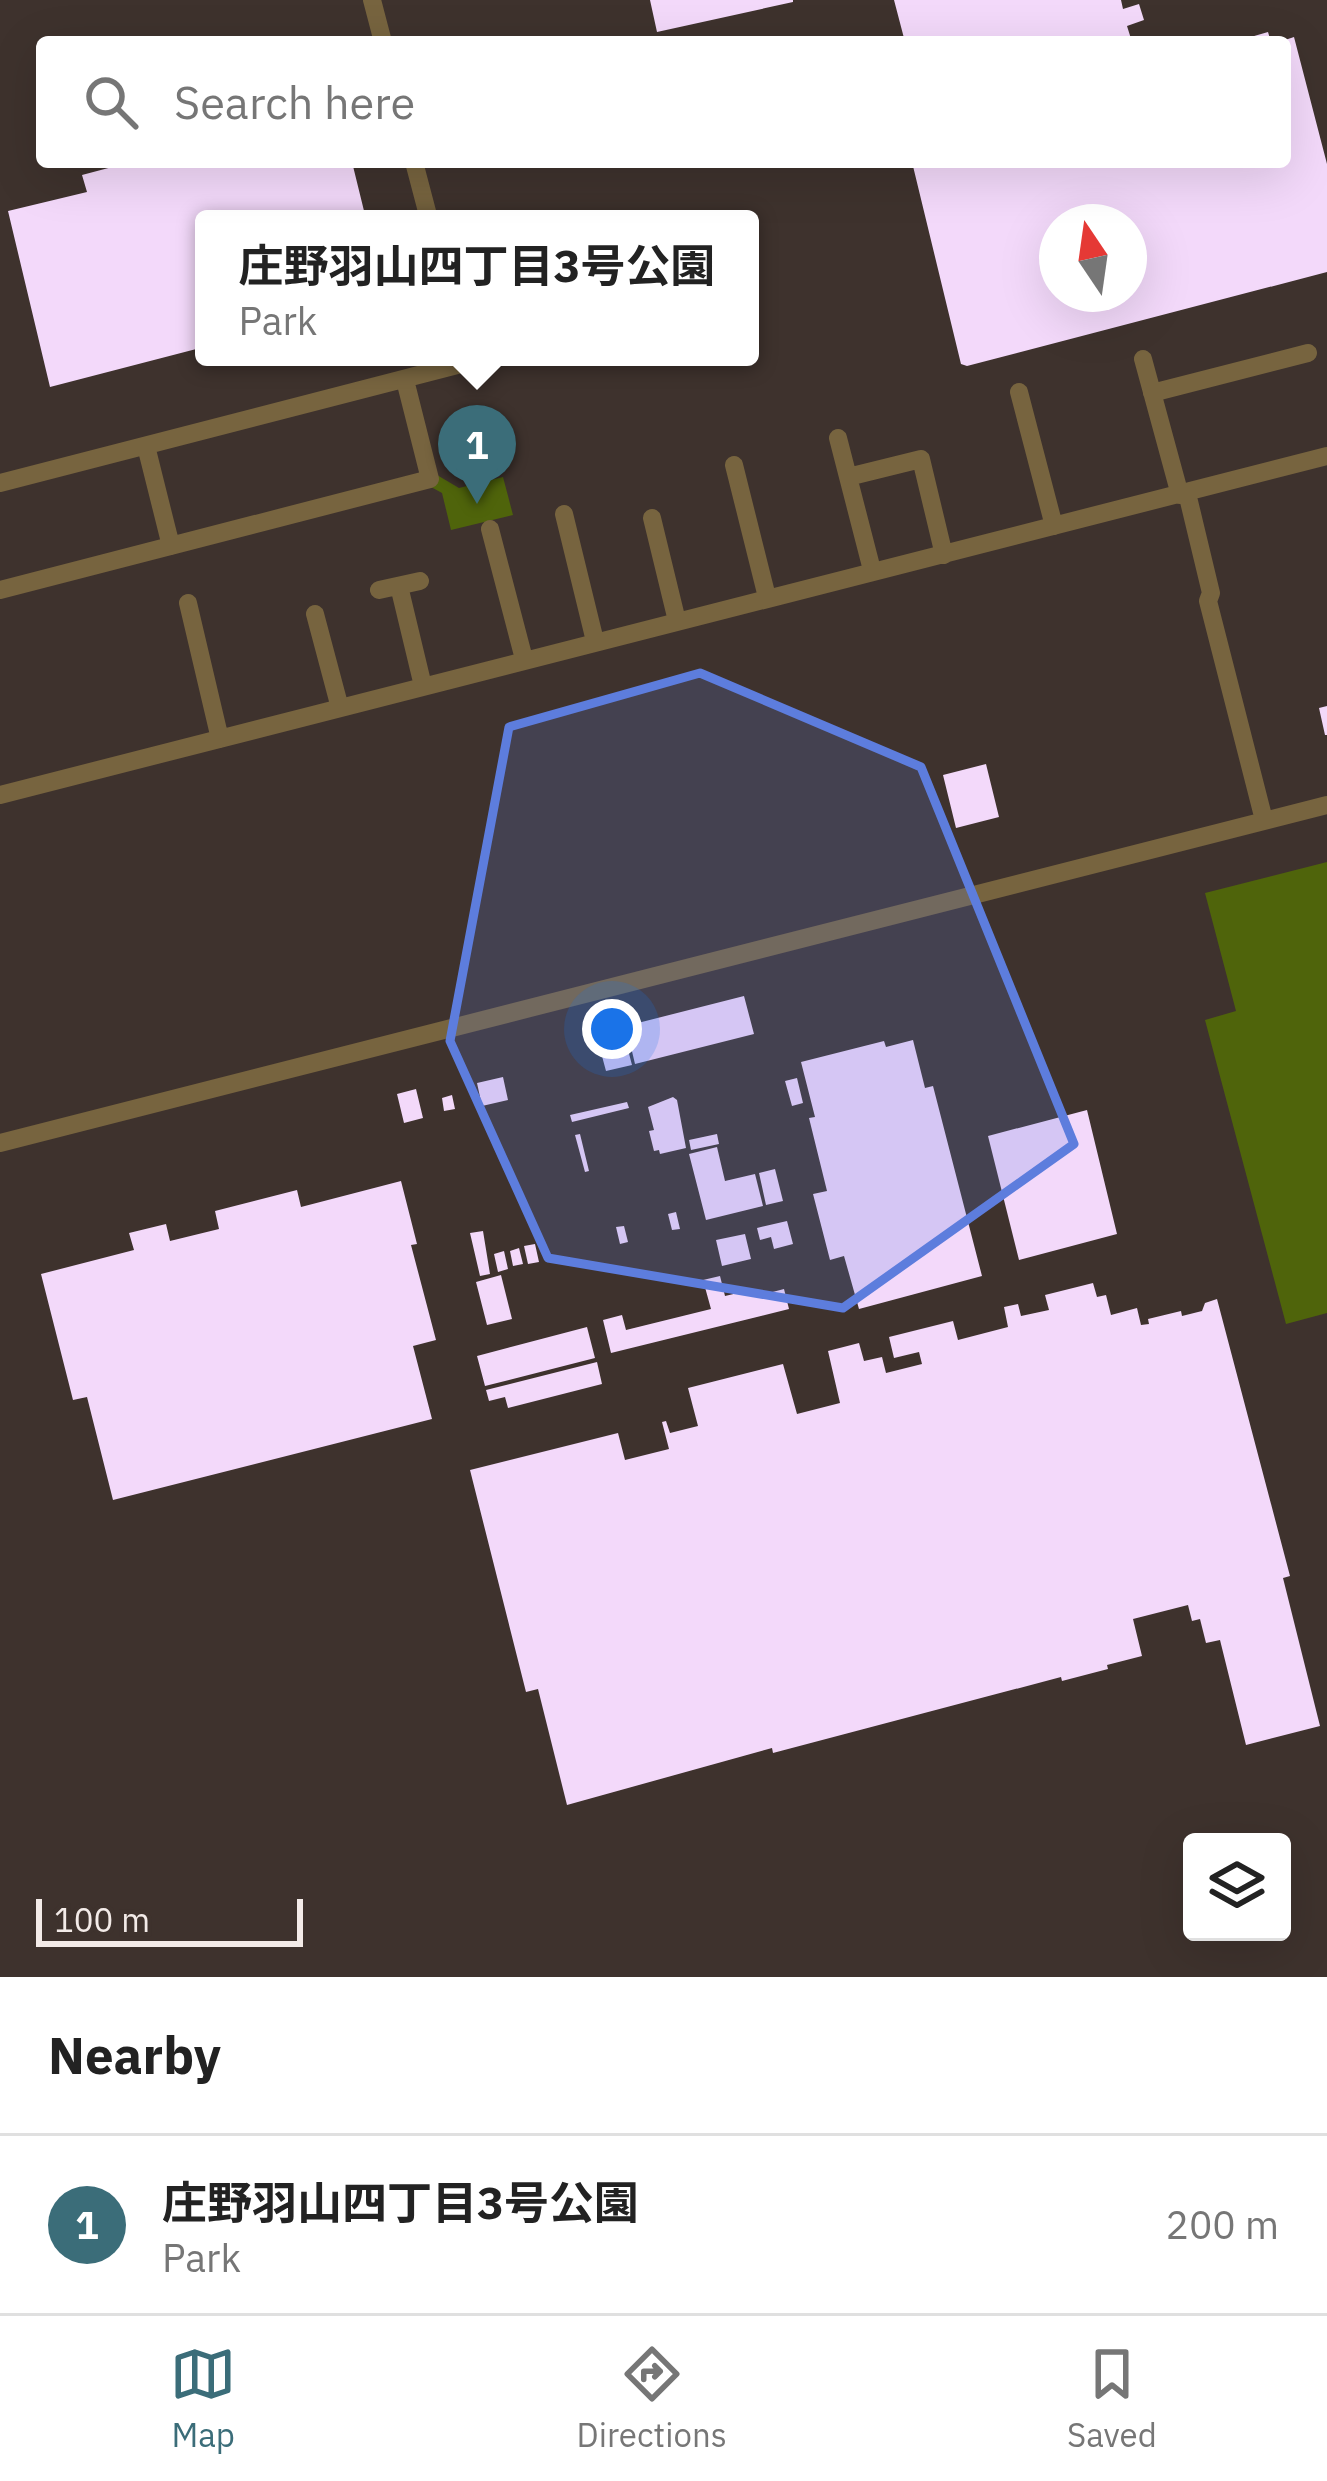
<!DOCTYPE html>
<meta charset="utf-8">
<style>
:root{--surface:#fff;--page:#f2f2f2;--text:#222;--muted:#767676;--line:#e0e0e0;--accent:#3b6d79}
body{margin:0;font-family:"IBM Plex Sans","Noto Sans JP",sans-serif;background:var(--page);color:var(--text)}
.controls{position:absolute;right:36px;bottom:36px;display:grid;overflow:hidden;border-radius:12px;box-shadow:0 12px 48px #0002}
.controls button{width:108px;height:108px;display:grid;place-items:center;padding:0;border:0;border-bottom:3px solid var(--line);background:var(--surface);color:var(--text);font:60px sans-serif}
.compass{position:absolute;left:1039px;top:204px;width:108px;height:108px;border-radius:50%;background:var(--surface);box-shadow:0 12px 48px #0002;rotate:347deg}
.scale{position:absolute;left:36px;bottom:30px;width:267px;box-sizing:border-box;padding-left:12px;border:6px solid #f3ebe8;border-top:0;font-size:33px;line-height:42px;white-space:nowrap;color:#f3ebe8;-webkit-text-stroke:9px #3e322d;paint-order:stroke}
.you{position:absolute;left:612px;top:1029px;width:42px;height:42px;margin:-30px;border:9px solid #fff;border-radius:50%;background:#1a73e8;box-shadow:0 0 0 18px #1a73e833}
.badge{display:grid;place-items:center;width:78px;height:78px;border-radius:50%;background:var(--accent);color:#fff;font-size:39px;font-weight:700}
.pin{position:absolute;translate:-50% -99px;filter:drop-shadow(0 3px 6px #0008)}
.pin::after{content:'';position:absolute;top:63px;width:42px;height:36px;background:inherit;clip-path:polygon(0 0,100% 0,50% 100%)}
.popup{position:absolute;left:195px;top:210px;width:564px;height:156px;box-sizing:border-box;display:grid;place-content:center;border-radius:12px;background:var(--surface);filter:drop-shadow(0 3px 9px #0005);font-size:39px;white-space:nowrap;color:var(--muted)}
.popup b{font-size:45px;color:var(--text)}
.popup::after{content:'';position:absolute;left:50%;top:100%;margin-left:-24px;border:24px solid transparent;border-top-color:var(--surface)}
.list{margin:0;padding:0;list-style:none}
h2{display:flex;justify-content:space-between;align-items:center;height:156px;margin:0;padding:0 48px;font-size:51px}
h2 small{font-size:39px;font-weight:400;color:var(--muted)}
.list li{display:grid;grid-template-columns:78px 1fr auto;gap:36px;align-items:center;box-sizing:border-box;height:180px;padding:0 48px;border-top:3px solid var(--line)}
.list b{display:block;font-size:45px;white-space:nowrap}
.list p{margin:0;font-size:39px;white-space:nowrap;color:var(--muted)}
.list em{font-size:39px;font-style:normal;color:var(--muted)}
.icon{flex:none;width:66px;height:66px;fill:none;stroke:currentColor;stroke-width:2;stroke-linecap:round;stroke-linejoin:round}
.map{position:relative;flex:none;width:1327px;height:1977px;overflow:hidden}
.search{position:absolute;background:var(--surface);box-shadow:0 12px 48px #0002;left:36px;right:36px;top:36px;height:132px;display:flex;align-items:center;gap:30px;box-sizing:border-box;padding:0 42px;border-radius:12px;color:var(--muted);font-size:45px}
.sheet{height:336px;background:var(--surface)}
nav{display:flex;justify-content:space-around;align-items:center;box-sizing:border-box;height:168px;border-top:3px solid var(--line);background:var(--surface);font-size:33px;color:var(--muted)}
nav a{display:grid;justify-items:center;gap:6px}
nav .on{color:var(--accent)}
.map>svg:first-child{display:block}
.green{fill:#4f640b}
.building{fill:#f3d9fa;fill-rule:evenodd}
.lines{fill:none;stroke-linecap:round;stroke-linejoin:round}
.minor{stroke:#77643f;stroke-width:18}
.marked{fill:#5d7ddd;fill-opacity:0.2;stroke:#5d7ddd;stroke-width:9;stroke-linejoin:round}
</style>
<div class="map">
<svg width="1327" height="1977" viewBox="0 0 1327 1977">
<rect width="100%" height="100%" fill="#3e322d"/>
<!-- green -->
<path class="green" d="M 437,475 L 459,488 L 503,477 L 513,515 L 451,530 L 442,493 L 431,487 Z
M 1327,862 L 1327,1313 L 1286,1324 L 1205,1020 L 1236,1011 L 1205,893 Z"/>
<!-- building -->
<path class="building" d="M 650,0 L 793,0 L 793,2 L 657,32 Z
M 894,0 L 1121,0 L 1123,9 L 1139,4 L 1144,20 L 1127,26 L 1132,42 L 905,42 Z
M 1268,32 L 1271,42 L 1237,42 L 1237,41 Z
M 1294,37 L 1327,164 L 1327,272 L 967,366 L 961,364 L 912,162 L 1285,162 L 1285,40 ZM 1057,222 L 1129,222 L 1129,294 L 1057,294 Z
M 131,162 L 352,162 L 366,219 L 204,219 L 204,347 L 50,387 L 8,211 L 87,192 L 82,175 Z
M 1327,706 L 1327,735 L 1325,735 L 1319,708 Z
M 986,764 L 999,817 L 956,828 L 943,775 Z
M 744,996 L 754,1034 L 635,1064 L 626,1026 Z
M 622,1027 L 632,1065 L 606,1071 L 596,1034 Z
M 913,1040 L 925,1088 L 933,1086 L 982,1276 L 859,1309 L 844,1256 L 830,1260 L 813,1194 L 827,1191 L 809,1118 L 815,1117 L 801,1062 L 884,1041 L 886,1047 Z
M 503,1077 L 508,1100 L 482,1106 L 477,1083 Z
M 797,1078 L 803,1103 L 792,1106 L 785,1081 Z
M 416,1089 L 423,1118 L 404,1123 L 397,1094 Z
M 452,1095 L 455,1109 L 444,1111 L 442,1098 Z
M 673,1097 L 677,1100 L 686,1148 L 660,1154 L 659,1150 L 654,1151 L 649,1131 L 654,1130 L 648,1107 Z
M 627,1102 L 629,1108 L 572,1122 L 570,1115 Z
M 1087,1110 L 1117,1234 L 1019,1260 L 988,1136 Z
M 580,1134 L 589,1171 L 585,1172 L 575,1135 Z
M 717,1134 L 719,1144 L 691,1150 L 689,1140 Z
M 717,1147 L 725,1181 L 755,1174 L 763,1206 L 706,1220 L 689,1154 Z
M 775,1169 L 783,1201 L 766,1205 L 759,1173 Z
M 401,1181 L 417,1244 L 411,1245 L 436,1340 L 413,1346 L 432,1419 L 113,1500 L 87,1397 L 73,1400 L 41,1274 L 134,1250 L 129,1233 L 166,1224 L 170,1241 L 219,1229 L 215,1211 L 297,1190 L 301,1207 Z
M 676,1212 L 680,1229 L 672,1230 L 668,1214 Z
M 787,1221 L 793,1244 L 774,1249 L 771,1237 L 760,1240 L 757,1228 Z
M 624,1226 L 628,1242 L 620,1244 L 616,1227 Z
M 483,1231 L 490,1274 L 480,1276 L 470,1233 Z
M 745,1234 L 751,1259 L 722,1266 L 716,1240 Z
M 535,1244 L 539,1262 L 528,1264 L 524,1246 Z
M 519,1248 L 523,1264 L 513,1266 L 510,1251 Z
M 504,1251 L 508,1269 L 498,1272 L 494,1254 Z
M 501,1275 L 512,1319 L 487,1325 L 476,1282 Z
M 720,1276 L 725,1296 L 755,1289 L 757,1296 L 784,1289 L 789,1309 L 611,1353 L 603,1320 L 622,1315 L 626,1330 L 711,1309 L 703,1280 Z
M 1093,1283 L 1097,1297 L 1106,1295 L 1111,1315 L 1137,1308 L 1141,1325 L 1149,1324 L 1148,1319 L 1181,1311 L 1182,1316 L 1202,1311 L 1205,1303 L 1217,1299 L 1290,1576 L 1283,1578 L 1320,1726 L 1246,1745 L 1220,1640 L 1206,1643 L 1200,1619 L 1192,1621 L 1188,1605 L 1133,1619 L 1142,1656 L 1107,1665 L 1108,1669 L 1062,1681 L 1061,1677 L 773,1753 L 772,1748 L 567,1805 L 538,1689 L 526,1692 L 470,1470 L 618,1433 L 625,1460 L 669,1449 L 662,1422 L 666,1421 L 670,1433 L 698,1426 L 688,1388 L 783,1364 L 797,1414 L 840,1403 L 828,1351 L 859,1343 L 864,1361 L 882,1357 L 886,1373 L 922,1364 L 919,1352 L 894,1358 L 889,1337 L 953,1321 L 958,1340 L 1008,1327 L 1004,1307 L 1018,1304 L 1021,1316 L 1049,1310 L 1045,1295 Z
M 587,1327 L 595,1358 L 485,1386 L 477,1356 Z
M 597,1362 L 602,1384 L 508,1408 L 505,1397 L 489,1401 L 486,1390 Z"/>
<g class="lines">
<!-- minor -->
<path class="minor" d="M 372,0 L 383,42
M 414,162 L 429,219
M 1143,359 L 1180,495
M 1019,392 L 1054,526
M 1152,393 L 1308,353
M 838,438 L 872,570
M 146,446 L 171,546
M 734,465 L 767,597
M 848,477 L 921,459 L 944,555
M 0,483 L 465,363 L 464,357
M 1187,493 L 1211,593 L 1208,601 L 1264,820
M 564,514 L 595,641
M 652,518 L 677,621
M 490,529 L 524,659
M 399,586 L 423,686
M 0,590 L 430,479 L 405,380
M 379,590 L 420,581
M 188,603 L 220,739
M 315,614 L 340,708
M 0,795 L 1327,456
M 0,1143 L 1327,805"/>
</g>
<!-- marked area -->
<path class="marked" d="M 700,673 L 921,767 L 1074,1144 L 843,1308 L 548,1258 L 450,1041 L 509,727 Z"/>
</svg>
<div class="controls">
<button><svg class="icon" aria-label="layers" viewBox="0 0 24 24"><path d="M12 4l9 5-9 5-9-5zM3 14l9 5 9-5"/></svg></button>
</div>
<svg class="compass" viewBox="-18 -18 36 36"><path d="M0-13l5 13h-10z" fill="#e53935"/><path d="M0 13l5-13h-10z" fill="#767676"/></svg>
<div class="scale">100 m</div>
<div class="you"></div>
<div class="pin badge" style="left:477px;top:504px">1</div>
<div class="popup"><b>庄野羽山四丁目3号公園</b>Park</div>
<div class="search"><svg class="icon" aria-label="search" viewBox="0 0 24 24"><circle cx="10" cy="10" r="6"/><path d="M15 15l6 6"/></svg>Search here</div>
</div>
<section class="sheet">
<h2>Nearby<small></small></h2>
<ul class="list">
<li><span class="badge">1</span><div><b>庄野羽山四丁目3号公園</b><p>Park</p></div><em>200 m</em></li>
</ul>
</section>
<nav>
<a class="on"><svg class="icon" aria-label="map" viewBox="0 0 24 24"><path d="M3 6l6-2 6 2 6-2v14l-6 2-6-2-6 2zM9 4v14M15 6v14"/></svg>Map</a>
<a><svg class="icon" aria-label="directions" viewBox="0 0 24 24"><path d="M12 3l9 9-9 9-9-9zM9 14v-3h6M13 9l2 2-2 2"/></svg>Directions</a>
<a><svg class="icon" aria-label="saved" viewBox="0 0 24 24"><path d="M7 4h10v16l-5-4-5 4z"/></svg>Saved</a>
</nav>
